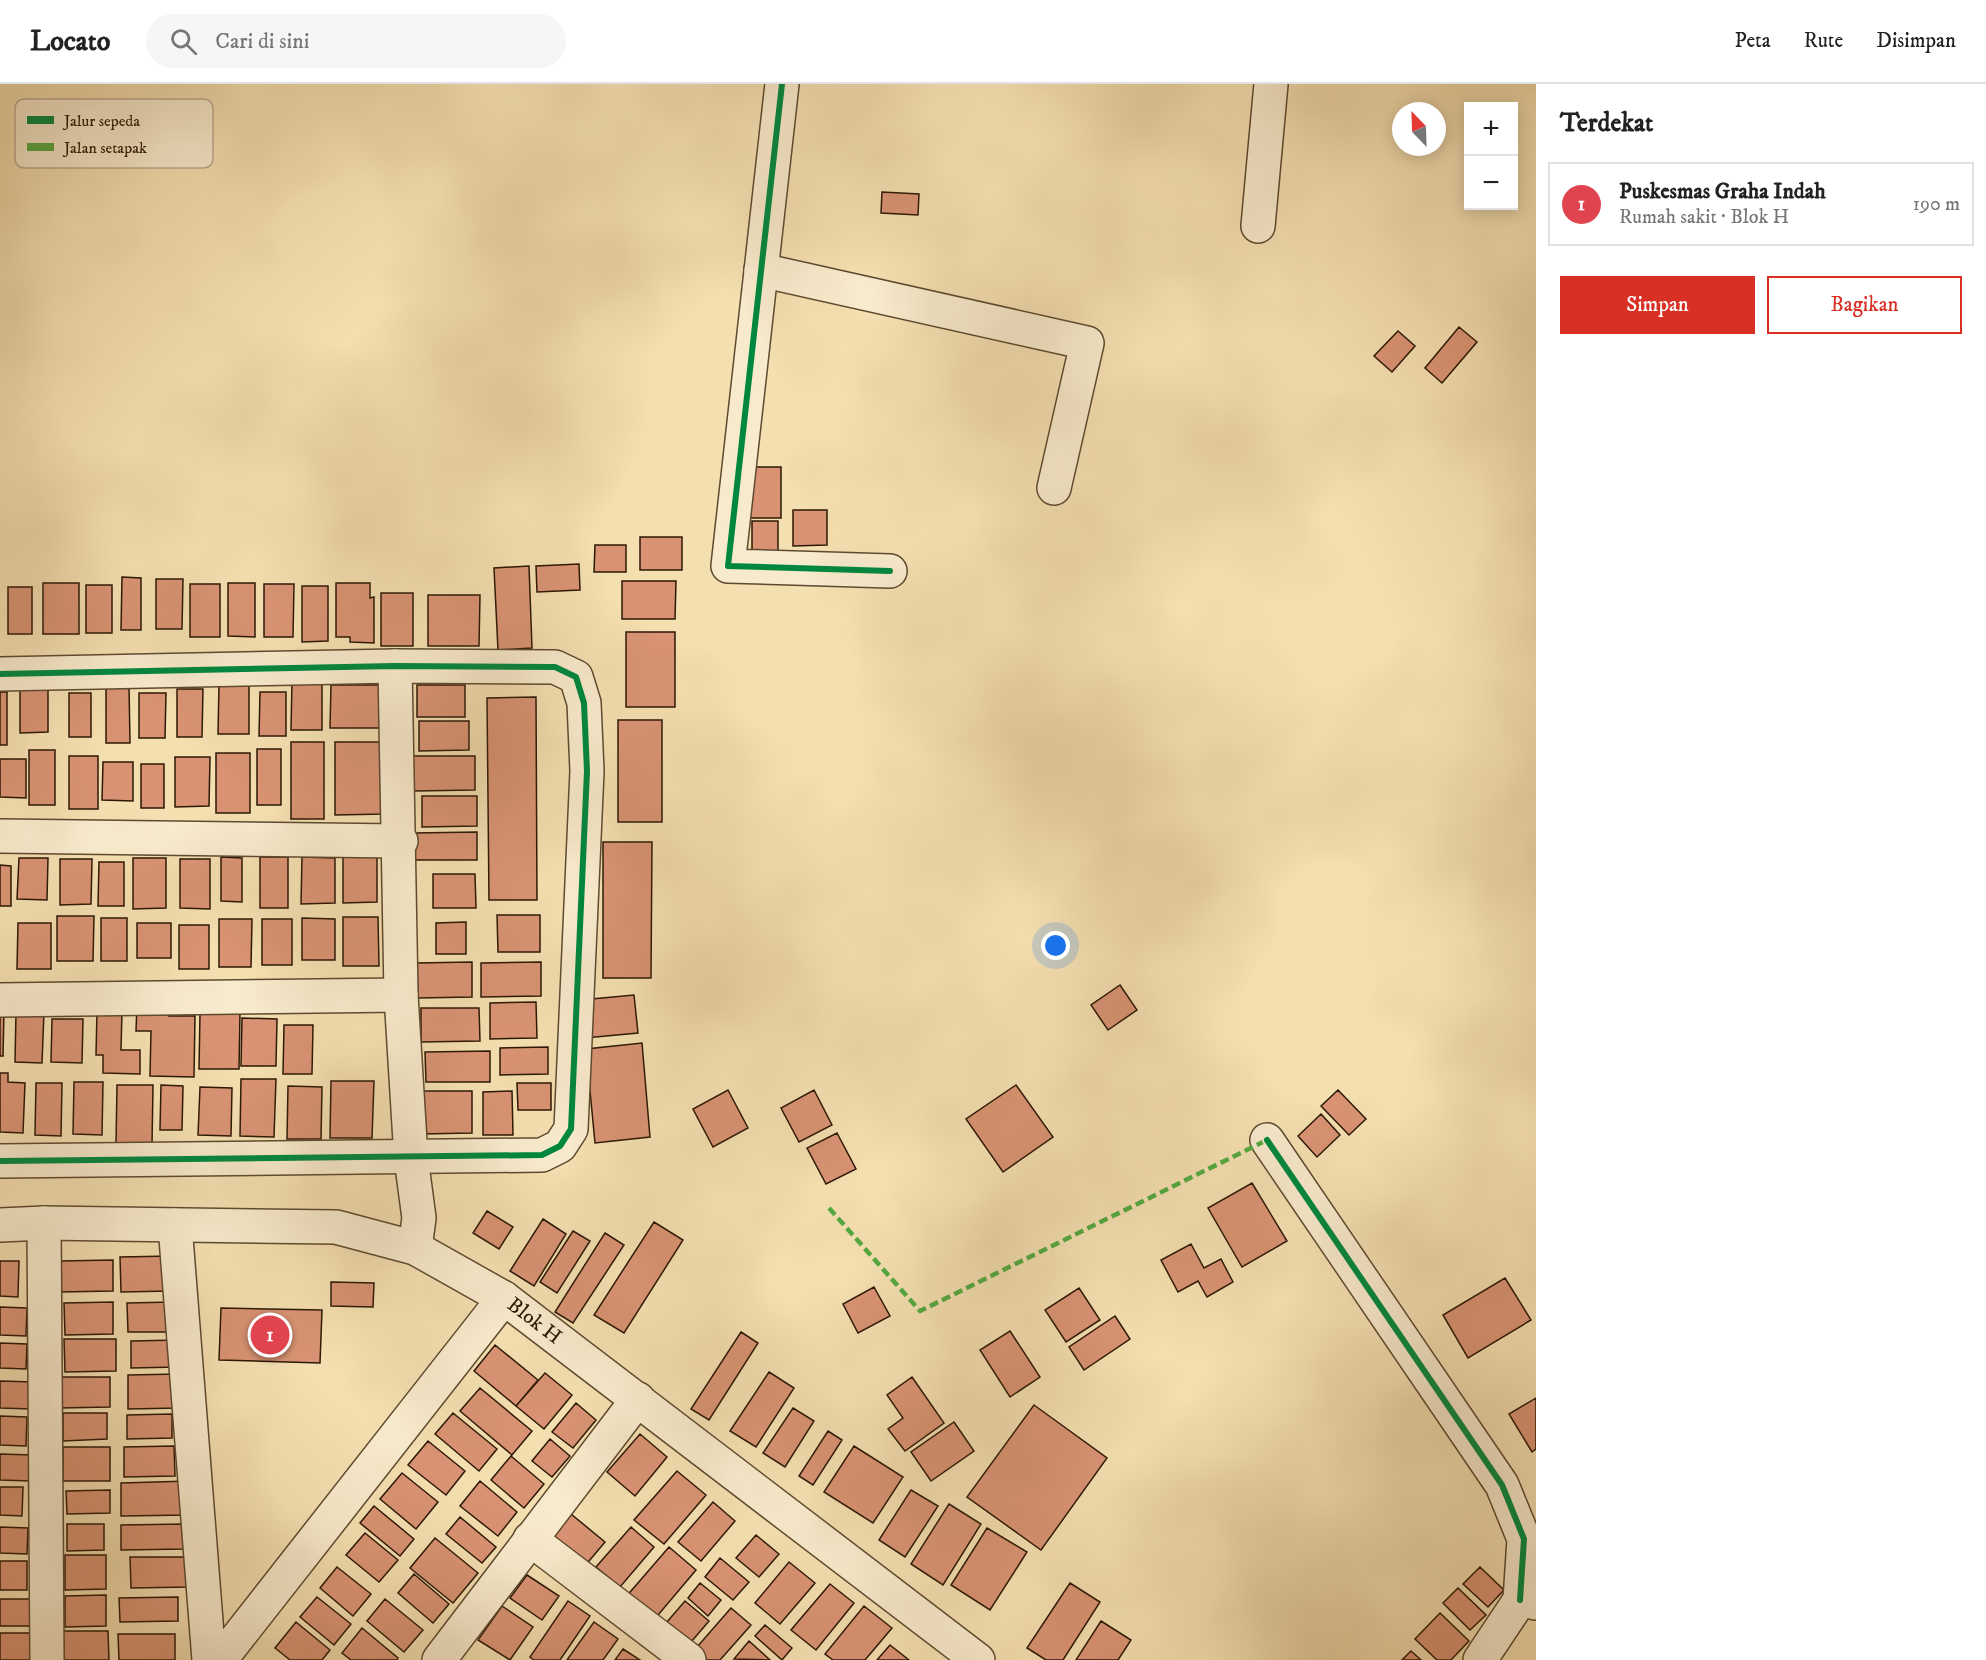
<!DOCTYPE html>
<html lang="id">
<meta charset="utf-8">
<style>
:root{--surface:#fff;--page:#f6f6f6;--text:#222;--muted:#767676;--line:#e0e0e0;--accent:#d93025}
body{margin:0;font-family:"IM FELL DW Pica",serif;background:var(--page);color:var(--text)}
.controls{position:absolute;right:18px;top:18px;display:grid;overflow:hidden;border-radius:0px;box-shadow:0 3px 15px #0003}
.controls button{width:54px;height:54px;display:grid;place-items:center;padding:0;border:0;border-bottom:2px solid var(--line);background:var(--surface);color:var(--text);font:30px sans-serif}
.compass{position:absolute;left:1392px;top:18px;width:54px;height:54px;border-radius:50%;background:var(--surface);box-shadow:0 3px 15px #0003;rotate:337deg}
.you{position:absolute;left:1056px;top:862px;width:21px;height:21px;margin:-15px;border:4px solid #fff;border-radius:50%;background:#1a73e8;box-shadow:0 0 0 9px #1a73e833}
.badge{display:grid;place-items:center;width:39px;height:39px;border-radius:50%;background:var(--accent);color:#fff;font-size:20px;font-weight:700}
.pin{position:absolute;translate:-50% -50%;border:3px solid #fff;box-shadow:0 2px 6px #0006}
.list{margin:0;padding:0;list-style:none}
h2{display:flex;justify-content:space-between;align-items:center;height:78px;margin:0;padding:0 24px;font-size:26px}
h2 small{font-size:20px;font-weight:400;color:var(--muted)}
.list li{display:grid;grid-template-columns:39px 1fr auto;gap:18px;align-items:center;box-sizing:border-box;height:84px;margin:0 12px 12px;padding:0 12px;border:2px solid var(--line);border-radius:0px}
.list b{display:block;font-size:22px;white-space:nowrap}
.list p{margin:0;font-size:20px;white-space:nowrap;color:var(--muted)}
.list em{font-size:20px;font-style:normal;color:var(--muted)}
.actions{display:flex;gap:12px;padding:18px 24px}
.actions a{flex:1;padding:14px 0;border:2px solid var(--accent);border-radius:0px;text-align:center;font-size:21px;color:var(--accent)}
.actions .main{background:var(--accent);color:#fff}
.icon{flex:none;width:33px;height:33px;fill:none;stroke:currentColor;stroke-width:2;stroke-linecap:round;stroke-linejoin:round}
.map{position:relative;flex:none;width:1536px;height:1576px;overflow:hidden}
header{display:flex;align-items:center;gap:36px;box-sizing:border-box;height:84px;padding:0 30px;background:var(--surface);border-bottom:2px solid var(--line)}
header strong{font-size:28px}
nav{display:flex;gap:33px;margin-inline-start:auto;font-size:21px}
.search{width:420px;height:54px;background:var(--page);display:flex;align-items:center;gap:15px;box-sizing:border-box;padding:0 21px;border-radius:33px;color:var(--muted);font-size:22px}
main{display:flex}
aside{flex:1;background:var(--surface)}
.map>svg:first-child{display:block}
.building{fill:#d99374;stroke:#2c1804;stroke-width:1.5}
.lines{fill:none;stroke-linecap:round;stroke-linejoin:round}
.minor-casing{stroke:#5e4a2f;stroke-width:36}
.minor{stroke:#f8eacc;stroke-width:33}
.quiet{stroke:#54a940;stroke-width:4.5;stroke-dasharray:9 4.5;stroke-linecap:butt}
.cycleway-casing{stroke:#f8eacc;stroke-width:10}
.cycleway{stroke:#00873e;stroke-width:6}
.labels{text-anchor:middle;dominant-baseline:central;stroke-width:4.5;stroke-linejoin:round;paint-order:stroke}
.street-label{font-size:21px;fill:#2c1804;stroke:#f8eacc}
.key{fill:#f8eacc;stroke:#bbab90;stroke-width:1.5}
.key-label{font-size:16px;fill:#2c1804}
</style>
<header>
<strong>Locato</strong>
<div class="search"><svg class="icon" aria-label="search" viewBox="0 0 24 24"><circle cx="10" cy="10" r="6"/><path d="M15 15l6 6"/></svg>Cari di sini</div>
<nav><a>Peta</a><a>Rute</a><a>Disimpan</a></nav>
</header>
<main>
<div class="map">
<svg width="1536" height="1576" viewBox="0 0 1536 1576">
<rect width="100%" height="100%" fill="#f4dfb1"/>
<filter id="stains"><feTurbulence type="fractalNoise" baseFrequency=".00333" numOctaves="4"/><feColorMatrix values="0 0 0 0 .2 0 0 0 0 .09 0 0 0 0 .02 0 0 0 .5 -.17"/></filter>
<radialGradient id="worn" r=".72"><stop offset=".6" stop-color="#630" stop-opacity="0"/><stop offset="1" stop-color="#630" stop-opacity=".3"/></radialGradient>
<!-- building -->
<path class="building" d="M 882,108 L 919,110 L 918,131 L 881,129 Z
M 1459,243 L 1477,258 L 1442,299 L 1425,284 Z
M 1398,247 L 1415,262 L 1392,288 L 1374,272 Z
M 746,383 L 781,383 L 781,434 L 746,434 Z
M 793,426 L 827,426 L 827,461 L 793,462 Z
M 752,437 L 778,437 L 778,474 L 752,475 Z
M 640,453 L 682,453 L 682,486 L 640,486 Z
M 595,461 L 626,461 L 626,488 L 594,488 Z
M 579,480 L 580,506 L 537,508 L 536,482 Z
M 529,482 L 532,564 L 498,566 L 494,484 Z
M 122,493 L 141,494 L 141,546 L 121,546 Z
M 156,495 L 183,495 L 182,545 L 156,545 Z
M 622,497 L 676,497 L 675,535 L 622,535 Z
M 43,499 L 79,499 L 79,550 L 43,550 Z
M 228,499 L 255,499 L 255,553 L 228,552 Z
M 336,499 L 370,499 L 370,514 L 374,513 L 374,559 L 350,558 L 350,553 L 336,553 Z
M 190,500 L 220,500 L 220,553 L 190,553 Z
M 264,500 L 294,500 L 293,553 L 264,553 Z
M 86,501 L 112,501 L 112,549 L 86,549 Z
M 302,502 L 328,502 L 328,557 L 302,558 Z
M 8,503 L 32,503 L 32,550 L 8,550 Z
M 381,509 L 413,509 L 413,562 L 381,562 Z
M 428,511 L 480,511 L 479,562 L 428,562 Z
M 626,548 L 675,548 L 675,623 L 626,623 Z
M 292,597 L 322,597 L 322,646 L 291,646 Z
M 219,601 L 249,601 L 249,650 L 218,650 Z
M 331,601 L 384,601 L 384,644 L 330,644 Z
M 417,601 L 465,601 L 465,633 L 417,633 Z
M 106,602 L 129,602 L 130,659 L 106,659 Z
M 20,605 L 48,605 L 48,648 L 20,649 Z
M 177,605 L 203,605 L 202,653 L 177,653 Z
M 0,608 L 7,608 L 7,661 L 0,661 Z
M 260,608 L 286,608 L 286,652 L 259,652 Z
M 69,609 L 91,609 L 91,653 L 69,653 Z
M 139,609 L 166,609 L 165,654 L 139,654 Z
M 536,613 L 537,816 L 489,816 L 487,614 Z
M 618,636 L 662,636 L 662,738 L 618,738 Z
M 419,637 L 469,637 L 469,666 L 419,667 Z
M 291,658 L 324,658 L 324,735 L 291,735 Z
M 335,658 L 384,658 L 384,730 L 335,731 Z
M 257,665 L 281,665 L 281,721 L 257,721 Z
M 29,666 L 55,666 L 55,721 L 29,721 Z
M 216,669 L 250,669 L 250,729 L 216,729 Z
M 69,672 L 98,672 L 98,725 L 69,725 Z
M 413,672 L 475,672 L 475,706 L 414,707 Z
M 175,673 L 210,673 L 209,722 L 175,723 Z
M 0,675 L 26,675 L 26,714 L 0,713 Z
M 103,678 L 133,678 L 133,717 L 102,716 Z
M 141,680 L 164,680 L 164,724 L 141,724 Z
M 422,712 L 477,712 L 477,742 L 422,743 Z
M 477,748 L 477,776 L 415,776 L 414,749 Z
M 603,758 L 652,758 L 651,894 L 603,894 Z
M 343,768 L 377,768 L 377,818 L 343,819 Z
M 221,773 L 242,774 L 242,818 L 221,817 Z
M 260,773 L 288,773 L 288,824 L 260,824 Z
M 302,773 L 335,774 L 335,819 L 301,820 Z
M 19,774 L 48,774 L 47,816 L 17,815 Z
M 133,774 L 166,774 L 166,824 L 133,825 Z
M 60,775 L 92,775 L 91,820 L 60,821 Z
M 180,775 L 210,775 L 210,825 L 180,824 Z
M 99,778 L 124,778 L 124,822 L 98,822 Z
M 0,781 L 11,782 L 11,822 L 0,822 Z
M 433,790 L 475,790 L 476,824 L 433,824 Z
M 497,831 L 540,831 L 540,868 L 498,868 Z
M 57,832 L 94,832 L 93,877 L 57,877 Z
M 343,833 L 378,833 L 379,882 L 343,882 Z
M 101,834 L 127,834 L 127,877 L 101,877 Z
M 302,834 L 335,835 L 335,876 L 302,876 Z
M 219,835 L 252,835 L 251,883 L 219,883 Z
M 262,835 L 292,835 L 292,881 L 262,881 Z
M 466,838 L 466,870 L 436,870 L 436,839 Z
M 18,839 L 51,839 L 51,885 L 17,885 Z
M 137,839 L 171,839 L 171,874 L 137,874 Z
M 179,841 L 209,841 L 209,885 L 179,885 Z
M 472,878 L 472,913 L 418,914 L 417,879 Z
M 541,878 L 541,912 L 481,913 L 481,879 Z
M 1120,901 L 1137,926 L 1108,946 L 1091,921 Z
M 634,911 L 638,949 L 585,954 L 581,916 Z
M 536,918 L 537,954 L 490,955 L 490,919 Z
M 137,920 L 170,921 L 169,932 L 195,932 L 194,993 L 150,992 L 151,947 L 136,947 Z
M 421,924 L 479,924 L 480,957 L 421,958 Z
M 0,927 L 4,927 L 3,972 L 0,972 Z
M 97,927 L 122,927 L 121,966 L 140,966 L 140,990 L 103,989 L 103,971 L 96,971 Z
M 16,928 L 44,928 L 42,979 L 15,978 Z
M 200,929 L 240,929 L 239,985 L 199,985 Z
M 242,934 L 277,935 L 276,982 L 241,982 Z
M 52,935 L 83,935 L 82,979 L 51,978 Z
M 284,941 L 313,941 L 312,990 L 283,990 Z
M 642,959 L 650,1053 L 595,1059 L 586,965 Z
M 548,963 L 548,990 L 500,991 L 500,964 Z
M 490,967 L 490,998 L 426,998 L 425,968 Z
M 0,989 L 8,989 L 8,998 L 25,999 L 23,1049 L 0,1048 Z
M 241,995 L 276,995 L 274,1053 L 240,1052 Z
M 331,997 L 374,997 L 372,1054 L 330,1054 Z
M 74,998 L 103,998 L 102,1051 L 73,1050 Z
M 36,999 L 62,999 L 61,1052 L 35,1051 Z
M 517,999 L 551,999 L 551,1026 L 518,1026 Z
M 117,1001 L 153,1001 L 152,1061 L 116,1060 Z
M 161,1001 L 183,1002 L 182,1046 L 160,1046 Z
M 1016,1001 L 1053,1053 L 1003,1088 L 966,1035 Z
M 288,1002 L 322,1003 L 321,1055 L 287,1055 Z
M 200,1003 L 232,1004 L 231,1052 L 198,1051 Z
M 728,1006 L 748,1044 L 713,1063 L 693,1025 Z
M 814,1006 L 832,1041 L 799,1058 L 781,1024 Z
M 1338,1006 L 1366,1035 L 1349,1051 L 1321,1022 Z
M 421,1007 L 472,1007 L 472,1049 L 421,1050 Z
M 512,1007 L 513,1051 L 483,1051 L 483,1008 Z
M 1321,1030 L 1340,1051 L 1317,1073 L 1298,1052 Z
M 837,1049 L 856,1085 L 826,1100 L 807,1064 Z
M 1252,1099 L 1287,1157 L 1242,1183 L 1208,1124 Z
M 487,1127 L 513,1143 L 499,1165 L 473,1149 Z
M 543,1135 L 566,1150 L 534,1202 L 510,1187 Z
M 654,1138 L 683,1156 L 624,1249 L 594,1231 Z
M 573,1147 L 590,1157 L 557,1209 L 540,1198 Z
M 605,1149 L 624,1161 L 573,1239 L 555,1228 Z
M 1191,1160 L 1204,1184 L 1221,1175 L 1233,1198 L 1207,1213 L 1198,1197 L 1178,1208 L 1161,1176 Z
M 171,1172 L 171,1207 L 121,1208 L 120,1173 Z
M 113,1176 L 113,1207 L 60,1208 L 60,1177 Z
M 0,1177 L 19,1177 L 18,1213 L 0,1212 Z
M 1505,1194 L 1531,1236 L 1468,1274 L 1443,1231 Z
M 331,1198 L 374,1199 L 373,1223 L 331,1222 Z
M 874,1203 L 890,1232 L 858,1249 L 843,1220 Z
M 1079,1204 L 1100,1236 L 1066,1258 L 1045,1226 Z
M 113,1218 L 113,1250 L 65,1251 L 64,1219 Z
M 173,1218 L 173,1248 L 128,1248 L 127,1219 Z
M 0,1223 L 27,1224 L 26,1252 L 0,1251 Z
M 221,1224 L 322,1226 L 320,1279 L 219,1276 Z
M 1115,1232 L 1130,1255 L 1084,1286 L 1069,1263 Z
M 1010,1247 L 1040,1293 L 1010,1313 L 980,1266 Z
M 741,1248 L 758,1259 L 709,1336 L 691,1325 Z
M 64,1255 L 116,1255 L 116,1287 L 65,1288 Z
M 178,1256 L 178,1283 L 131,1284 L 131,1257 Z
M 0,1259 L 27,1260 L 26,1285 L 0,1284 Z
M 495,1261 L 538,1296 L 516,1322 L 474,1287 Z
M 769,1288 L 794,1304 L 756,1363 L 730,1347 Z
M 545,1289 L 572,1311 L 544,1345 L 516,1322 Z
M 179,1290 L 179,1324 L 128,1325 L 128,1291 Z
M 60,1293 L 110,1293 L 110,1323 L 60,1324 Z
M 912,1293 L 944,1339 L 905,1367 L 888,1345 L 903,1334 L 887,1311 Z
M 0,1297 L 33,1298 L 32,1325 L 0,1324 Z
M 480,1304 L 532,1347 L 512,1371 L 460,1327 Z
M 1536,1314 L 1536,1365 L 1532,1368 L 1509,1330 Z
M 576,1319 L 596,1336 L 573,1364 L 552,1348 Z
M 1034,1321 L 1107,1374 L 1041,1466 L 967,1413 Z
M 793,1324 L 814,1337 L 785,1383 L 763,1369 Z
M 63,1329 L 107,1329 L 107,1355 L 63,1357 Z
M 453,1329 L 497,1365 L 479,1387 L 435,1350 Z
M 172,1330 L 172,1354 L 127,1355 L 127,1331 Z
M 0,1332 L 27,1333 L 26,1362 L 0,1361 Z
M 954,1338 L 974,1367 L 931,1397 L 911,1368 Z
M 828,1347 L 842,1356 L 813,1401 L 799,1392 Z
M 640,1350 L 667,1373 L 635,1412 L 607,1388 Z
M 550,1355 L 570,1372 L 552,1393 L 532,1377 Z
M 428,1357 L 465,1387 L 446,1411 L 408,1381 Z
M 174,1362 L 175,1392 L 124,1393 L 124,1363 Z
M 854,1362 L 903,1393 L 873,1439 L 824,1408 Z
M 63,1363 L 110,1363 L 110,1397 L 63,1397 Z
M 0,1370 L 32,1371 L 31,1397 L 0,1396 Z
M 511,1372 L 544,1400 L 524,1424 L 491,1396 Z
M 677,1387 L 706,1411 L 664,1460 L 634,1436 Z
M 402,1389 L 438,1418 L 416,1445 L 380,1415 Z
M 189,1397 L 189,1431 L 121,1432 L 121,1399 Z
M 480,1397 L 517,1428 L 498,1452 L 460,1422 Z
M 0,1403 L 23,1403 L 22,1432 L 0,1431 Z
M 110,1406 L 110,1429 L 67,1430 L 66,1407 Z
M 911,1406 L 938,1422 L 905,1473 L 879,1456 Z
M 713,1418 L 735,1437 L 701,1477 L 678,1458 Z
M 949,1420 L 981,1440 L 943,1501 L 911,1480 Z
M 374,1422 L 414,1455 L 400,1472 L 360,1439 Z
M 571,1430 L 605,1458 L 584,1483 L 550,1455 Z
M 460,1433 L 496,1463 L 482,1479 L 446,1450 Z
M 67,1440 L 104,1440 L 104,1466 L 67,1467 Z
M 185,1440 L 185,1465 L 121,1466 L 121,1441 Z
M 0,1443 L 28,1444 L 27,1470 L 0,1469 Z
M 631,1443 L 654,1463 L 620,1503 L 596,1483 Z
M 987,1444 L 1027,1468 L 990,1526 L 951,1501 Z
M 365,1449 L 398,1476 L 379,1498 L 346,1471 Z
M 756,1451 L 779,1470 L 759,1493 L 736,1474 Z
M 435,1454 L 478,1489 L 453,1519 L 410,1484 Z
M 669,1463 L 696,1486 L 653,1537 L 625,1514 Z
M 65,1471 L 106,1471 L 106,1505 L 65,1506 Z
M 130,1473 L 188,1473 L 189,1503 L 131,1504 Z
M 720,1474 L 749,1498 L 733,1516 L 705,1493 Z
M 0,1477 L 27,1477 L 27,1506 L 0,1506 Z
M 789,1478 L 815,1499 L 780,1540 L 755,1519 Z
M 337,1483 L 371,1510 L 353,1532 L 320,1504 Z
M 1480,1483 L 1504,1506 L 1488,1523 L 1463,1500 Z
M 414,1490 L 449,1520 L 433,1539 L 398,1509 Z
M 527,1491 L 559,1512 L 542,1536 L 510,1514 Z
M 700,1499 L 721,1516 L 708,1532 L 688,1514 Z
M 1070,1499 L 1100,1518 L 1063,1576 L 1046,1576 L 1027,1564 Z
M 830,1500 L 854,1519 L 816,1566 L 791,1546 Z
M 1458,1504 L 1486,1531 L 1470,1546 L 1443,1519 Z
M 106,1511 L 106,1542 L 65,1543 L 65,1512 Z
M 178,1513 L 178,1537 L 120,1538 L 119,1514 Z
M 317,1513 L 351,1540 L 334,1561 L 300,1533 Z
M 0,1515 L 32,1515 L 33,1542 L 0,1542 Z
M 385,1515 L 423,1546 L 404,1568 L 367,1537 Z
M 568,1517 L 590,1532 L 560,1576 L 534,1576 L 530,1573 Z
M 685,1517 L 709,1537 L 691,1558 L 667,1538 Z
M 502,1522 L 533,1543 L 510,1576 L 478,1556 Z
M 864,1522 L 892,1544 L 865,1576 L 833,1576 L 825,1570 Z
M 731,1524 L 751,1541 L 720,1576 L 697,1576 L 690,1571 Z
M 1440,1529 L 1469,1557 L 1451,1576 L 1437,1576 L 1415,1555 Z
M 1101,1537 L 1131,1556 L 1118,1576 L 1076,1576 Z
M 296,1538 L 330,1566 L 322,1576 L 290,1576 L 275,1564 Z
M 594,1538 L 618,1555 L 603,1576 L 567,1576 Z
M 765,1541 L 792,1564 L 782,1576 L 755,1552 Z
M 362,1544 L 398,1574 L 397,1576 L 351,1576 L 342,1569 Z
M 63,1547 L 108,1547 L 109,1576 L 64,1576 Z
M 0,1549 L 31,1549 L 31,1576 L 0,1576 Z
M 118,1550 L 175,1550 L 175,1576 L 119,1576 Z
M 749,1557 L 770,1576 L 734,1575 Z
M 890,1561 L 909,1576 L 877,1576 Z
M 623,1565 L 640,1576 L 615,1576 Z
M 1411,1567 L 1421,1576 L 1402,1576 Z"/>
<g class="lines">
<!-- minor casing -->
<g class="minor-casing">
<g id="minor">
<path d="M 782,0 L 728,482 L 890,487"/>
<path d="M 1258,142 L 1271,0"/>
<path d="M 761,186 L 1087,259 L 1054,404"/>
<path d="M 395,582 L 401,911 L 411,1074 L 419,1134 L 415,1164"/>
<path d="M 0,590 L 395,582 L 555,583 L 576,593 L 584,619 L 587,687 L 571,1045 L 560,1062 L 542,1071 L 0,1077"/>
<path d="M 0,752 L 401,757"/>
<path d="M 0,916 L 401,911"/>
<path d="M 1267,1056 L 1502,1401 L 1524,1455 L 1520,1516"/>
<path d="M 44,1139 L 47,1576"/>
<path id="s1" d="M 0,1141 L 44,1139 L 336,1143 L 415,1164 L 504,1214 L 978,1576"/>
<path d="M 175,1141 L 209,1576"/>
<path d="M 530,1455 L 689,1576"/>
<path d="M 220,1576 L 504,1214"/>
<path d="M 439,1576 L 638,1315"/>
<path d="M 1480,1576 L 1520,1516 L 1536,1519"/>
</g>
</g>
<!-- minor -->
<use href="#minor" class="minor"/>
<!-- quiet -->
<path class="quiet" d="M 829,1124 L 920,1227 L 1267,1056"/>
<!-- cycleway casing -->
<g class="cycleway-casing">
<path id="cycleway" d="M 782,0 L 728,482 L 890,487
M 0,590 L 395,582 L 555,583 L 576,593 L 584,619 L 587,687 L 571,1045 L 560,1062 L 542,1071 L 0,1077
M 1267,1056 L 1502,1401 L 1524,1455 L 1520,1516"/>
</g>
<!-- cycleway -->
<use href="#cycleway" class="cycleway"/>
</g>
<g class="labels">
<!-- street labels -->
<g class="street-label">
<text stroke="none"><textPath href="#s1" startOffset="558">Blok H</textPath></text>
</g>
</g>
<!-- legend -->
<rect x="15" y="15" width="198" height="69" rx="9" class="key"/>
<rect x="27" y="32" width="27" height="8" fill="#00873e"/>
<rect x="27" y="59" width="27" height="8" fill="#54a940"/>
<g class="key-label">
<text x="64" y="42">Jalur sepeda</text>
<text x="64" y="69">Jalan setapak</text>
</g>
<rect width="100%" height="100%" filter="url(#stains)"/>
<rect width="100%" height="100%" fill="url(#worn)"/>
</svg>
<div class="controls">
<button>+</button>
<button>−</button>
</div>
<svg class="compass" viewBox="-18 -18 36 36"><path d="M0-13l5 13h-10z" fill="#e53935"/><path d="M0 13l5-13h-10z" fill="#767676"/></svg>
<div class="you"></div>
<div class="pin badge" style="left:270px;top:1251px;background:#e0444e">1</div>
</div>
<aside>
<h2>Terdekat<small></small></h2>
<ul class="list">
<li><span class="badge" style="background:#e0444e">1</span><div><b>Puskesmas Graha Indah</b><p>Rumah sakit · Blok H</p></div><em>190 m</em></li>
</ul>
<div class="actions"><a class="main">Simpan</a><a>Bagikan</a></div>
</aside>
</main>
